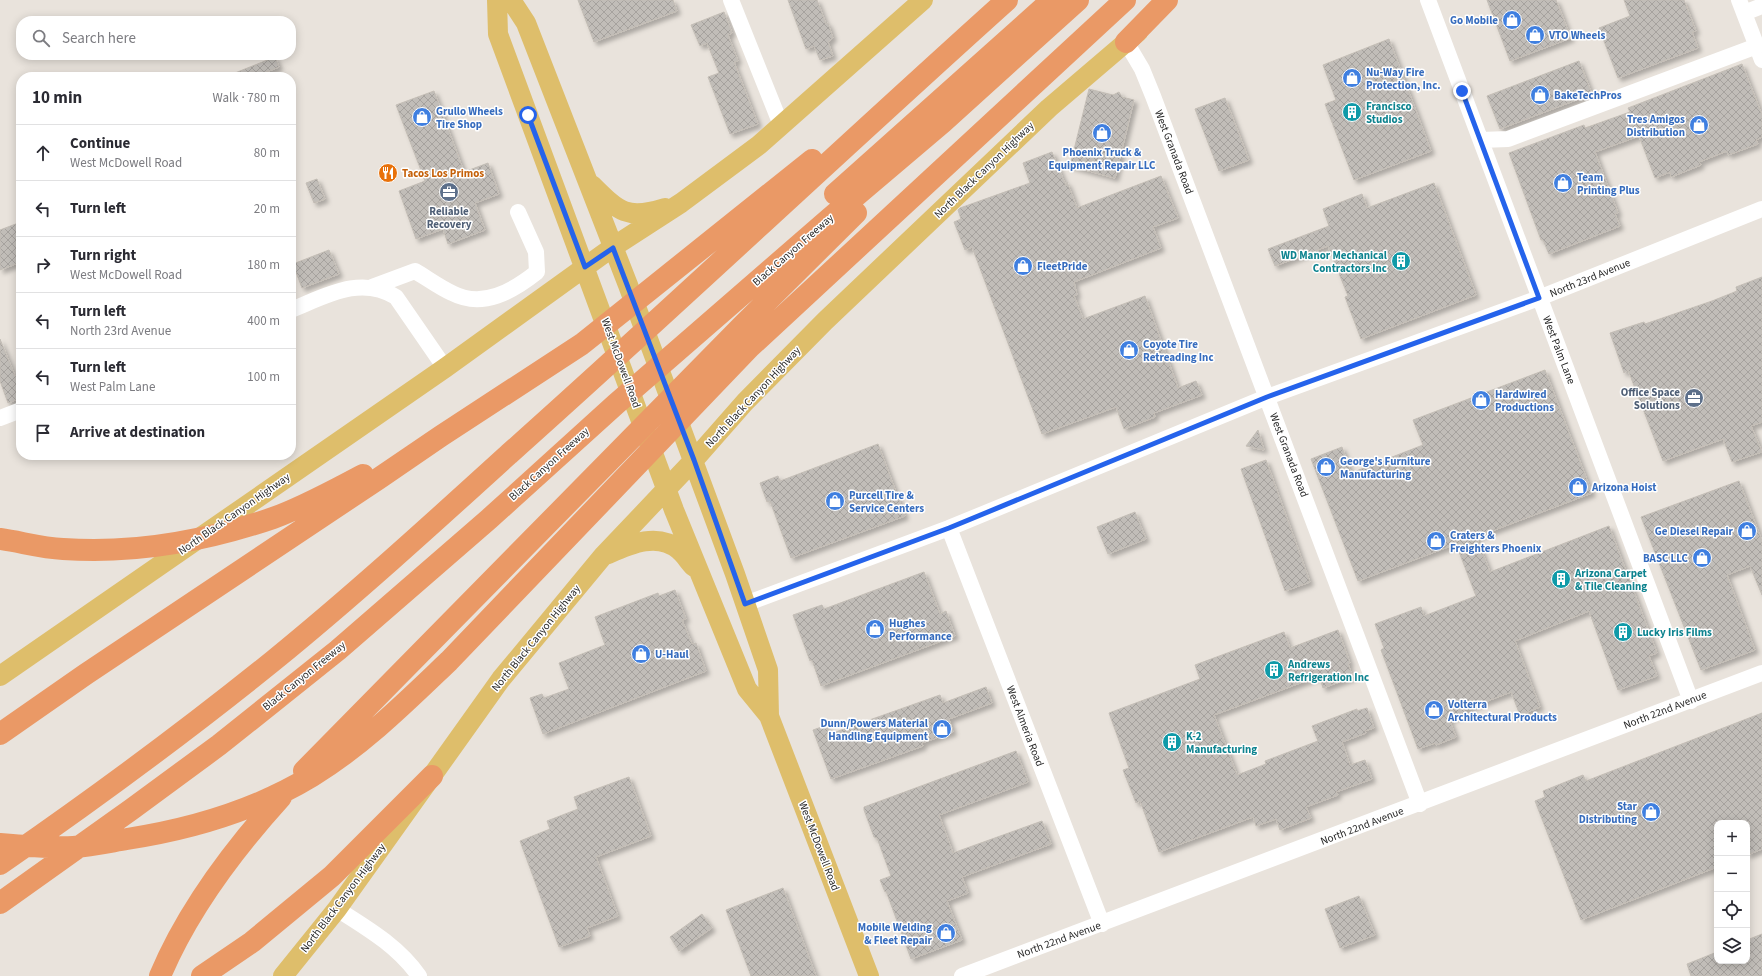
<!DOCTYPE html>
<meta charset="utf-8">
<style>
:root{--surface:#fff;--page:#f7f7f7;--text:#2b2b33;--muted:#7c7c81;--line:#e1e1e2}
body{margin:0;font-family:"Source Sans 3",sans-serif;background:var(--page);color:var(--text)}
.controls{position:absolute;right:12px;bottom:12px;display:grid;overflow:hidden;border-radius:8px;box-shadow:0 2px 10px #0003}
.controls button{width:36px;height:36px;display:grid;place-items:center;padding:0;border:0;border-bottom:1px solid var(--line);background:var(--surface);color:var(--text);font:20px sans-serif}
.stop{position:absolute;width:12px;height:12px;margin:-9px;border:3px solid #2563eb;border-radius:50%;background:#fff}
.stop.end{background:#2563eb;border-color:#fff;box-shadow:0 1px 4px #0008}
.list{margin:0;padding:0;list-style:none}
h2{display:flex;justify-content:space-between;align-items:center;height:52px;margin:0;padding:0 16px;font-size:17px}
h2 small{font-size:13px;font-weight:400;color:var(--muted)}
.list li{display:grid;grid-template-columns:26px 1fr auto;gap:12px;align-items:center;box-sizing:border-box;height:56px;padding:0 16px;border-top:1px solid var(--line)}
.list b{display:block;font-size:15px;white-space:nowrap}
.list p{margin:0;font-size:13px;white-space:nowrap;color:var(--muted)}
.list em{font-size:13px;font-style:normal;color:var(--muted)}
.icon{flex:none;width:22px;height:22px;fill:none;stroke:currentColor;stroke-width:2;stroke-linecap:round;stroke-linejoin:round}
.map{position:relative;flex:none;width:1762px;height:976px;overflow:hidden}
.search{position:absolute;background:var(--surface);box-shadow:0 2px 10px #0003;left:16px;top:16px;width:280px;height:44px;display:flex;align-items:center;gap:10px;box-sizing:border-box;padding:0 14px;border-radius:16px;color:var(--muted);font-size:15px}
.panel{position:absolute;background:var(--surface);box-shadow:0 2px 10px #0003;left:16px;top:72px;width:280px;height:388px;border-radius:16px}
.map>svg:first-child{display:block}
.building{fill:url(#building-cross-hatch);stroke:#c4beb6;filter:url(#shadow)}
.lines{fill:none;stroke-linecap:round;stroke-linejoin:round}
.minor{stroke:#fff;stroke-width:16}
.major{stroke:#debe6b;stroke-width:20}
.highway{stroke:#ea9966;stroke-width:22}
.route{stroke:#2563eb;stroke-width:5}
.labels{text-anchor:middle;dominant-baseline:central;stroke-width:3;stroke-linejoin:round;paint-order:stroke}
.shop-label{font-size:11px;font-weight:bold;fill:#366cbe;stroke:#fff;text-anchor:start}
.culture-label{font-size:11px;font-weight:bold;fill:#0d838f;stroke:#fff;text-anchor:start}
.street-label{font-size:11px;fill:#282828;stroke:#fff}
.food-label{font-size:11px;font-weight:bold;fill:#c56008;stroke:#fff;text-anchor:start}
.service-label{font-size:11px;font-weight:bold;fill:#4e5e75;stroke:#fff}
</style>
<div class="map">
<svg width="1762" height="976" viewBox="0 0 1762 976">
<defs>
<pattern id="building-cross-hatch" width="8" height="8" patternUnits="userSpaceOnUse"><rect width="8" height="8" fill="#c1bdb8"/><path d="M0 0l8 8M0 8l8-8" fill="none" stroke="#a6a29e"/></pattern>
<filter id="shadow"><feDropShadow dx="3.5" dy="3.5" stdDeviation="2" flood-color="#0004"/></filter>
</defs>
<rect width="100%" height="100%" fill="#e9e3dc"/>
<!-- building -->
<path class="building" d="M 578,0 L 673,0 L 677,11 L 594,42 Z
M 788,0 L 817,0 L 826,24 L 828,23 L 833,38 L 828,42 L 833,56 L 820,60 L 814,46 L 806,49 Z
M 1487,0 L 1556,0 L 1571,38 L 1510,61 Z
M 1624,0 L 1684,0 L 1696,31 L 1692,32 L 1698,48 L 1618,78 L 1599,28 L 1630,16 Z
M 724,12 L 732,33 L 728,35 L 738,61 L 734,62 L 758,124 L 730,134 L 708,77 L 719,73 L 707,43 L 700,46 L 691,25 Z
M 1389,39 L 1431,151 L 1354,180 L 1325,104 L 1336,100 L 1323,65 Z
M 275,57 L 279,67 L 254,77 L 225,77 Z
M 1579,61 L 1592,94 L 1500,129 L 1487,96 Z
M 1742,64 L 1762,115 L 1762,137 L 1756,140 L 1758,144 L 1728,155 L 1727,151 L 1699,162 L 1701,165 L 1671,177 L 1670,172 L 1655,178 L 1639,136 L 1595,152 L 1618,213 L 1615,214 L 1620,226 L 1549,254 L 1543,240 L 1541,240 L 1509,153 L 1584,125 L 1585,128 L 1630,112 L 1628,108 Z
M 1089,89 L 1113,95 L 1119,92 L 1122,97 L 1134,100 L 1115,178 L 1070,166 Z
M 434,91 L 464,172 L 488,163 L 499,194 L 475,203 L 485,230 L 448,244 L 443,229 L 416,239 L 399,191 L 425,181 L 396,105 Z
M 1225,98 L 1249,160 L 1219,171 L 1195,109 Z
M 1052,152 L 1066,186 L 1067,182 L 1077,208 L 1161,176 L 1178,218 L 1153,227 L 1161,248 L 1074,282 L 1077,295 L 1074,296 L 1083,319 L 1145,296 L 1178,388 L 1196,381 L 1202,395 L 1154,413 L 1155,417 L 1124,429 L 1116,407 L 1042,434 L 972,247 L 965,250 L 954,222 L 961,219 L 958,210 L 960,208 L 1030,183 L 1023,163 Z
M 317,179 L 325,199 L 314,203 L 306,183 Z
M 1434,183 L 1476,295 L 1361,339 L 1345,297 L 1348,296 L 1328,246 L 1275,266 L 1268,249 L 1329,226 L 1323,209 L 1362,194 L 1367,208 Z
M 21,222 L 21,262 L 0,270 L 0,230 Z
M 329,250 L 339,274 L 302,288 L 293,264 Z
M 1762,277 L 1762,422 L 1751,426 L 1762,452 L 1732,462 L 1723,439 L 1663,461 L 1628,370 L 1624,373 L 1610,333 L 1644,322 L 1645,324 L 1712,301 L 1737,291 L 1736,287 Z
M 0,339 L 15,376 L 21,374 L 21,398 L 8,403 L 0,381 Z
M 1545,370 L 1592,493 L 1476,537 L 1490,572 L 1609,526 L 1657,653 L 1649,656 L 1657,676 L 1618,690 L 1589,611 L 1515,641 L 1540,707 L 1520,715 L 1511,692 L 1464,710 L 1466,713 L 1449,719 L 1456,737 L 1436,745 L 1435,743 L 1418,749 L 1381,650 L 1384,648 L 1375,624 L 1421,607 L 1424,616 L 1476,596 L 1456,544 L 1358,581 L 1311,459 L 1342,447 L 1351,473 L 1423,445 L 1413,420 Z
M 1258,430 L 1264,450 L 1246,446 Z
M 878,444 L 905,516 L 791,558 L 770,501 L 767,502 L 760,483 L 778,476 L 780,481 Z
M 1266,460 L 1310,582 L 1285,591 L 1241,469 Z
M 1739,481 L 1762,541 L 1762,595 L 1750,566 L 1727,575 L 1755,650 L 1701,670 L 1641,517 Z
M 1135,512 L 1146,539 L 1108,554 L 1097,527 Z
M 924,572 L 940,614 L 946,611 L 955,636 L 821,686 L 812,660 L 810,661 L 793,615 L 822,605 L 824,609 Z
M 675,590 L 686,619 L 682,620 L 692,644 L 696,643 L 706,671 L 543,734 L 530,698 L 542,694 L 544,698 L 569,689 L 559,663 L 605,645 L 595,617 L 658,593 L 659,596 Z
M 1338,630 L 1350,663 L 1348,664 L 1353,677 L 1323,688 L 1319,676 L 1214,715 L 1237,775 L 1266,764 L 1265,761 L 1318,741 L 1312,726 L 1357,709 L 1357,711 L 1367,708 L 1374,728 L 1365,731 L 1366,733 L 1342,742 L 1350,765 L 1365,760 L 1372,779 L 1336,792 L 1338,795 L 1306,807 L 1311,818 L 1280,830 L 1276,819 L 1256,826 L 1253,817 L 1159,852 L 1140,801 L 1136,803 L 1123,770 L 1129,768 L 1109,713 L 1200,679 L 1195,665 L 1284,632 L 1290,648 Z
M 986,687 L 992,703 L 949,719 L 953,732 L 922,743 L 923,746 L 831,779 L 813,730 L 827,725 L 830,734 L 940,695 L 943,703 Z
M 1762,713 L 1762,849 L 1747,855 L 1747,823 L 1717,823 L 1717,867 L 1581,920 L 1535,801 L 1545,797 L 1543,791 L 1583,775 L 1586,781 Z
M 1016,751 L 1028,782 L 939,815 L 953,853 L 1042,821 L 1051,844 L 962,877 L 968,893 L 947,901 L 962,940 L 911,959 L 886,891 L 885,892 L 880,880 L 891,876 L 877,838 L 874,837 L 864,810 L 864,807 Z
M 629,777 L 651,836 L 596,857 L 618,916 L 587,928 L 590,936 L 559,947 L 520,841 L 550,829 L 547,821 L 578,809 L 574,797 Z
M 783,888 L 816,976 L 751,976 L 726,910 Z
M 1359,896 L 1375,935 L 1340,948 L 1325,909 Z
M 702,914 L 712,928 L 679,951 L 670,937 Z
M 1762,934 L 1762,976 L 1691,976 L 1687,964 L 1717,952 L 1717,961 L 1747,961 L 1747,940 Z"/>
<g class="lines">
<!-- minor -->
<path class="minor" d="M 731,0 L 781,125
M 1428,0 L 1691,701
M 1739,0 L 1762,60
M 1744,13 L 1762,6
M 1126,42 L 1142,69 L 1153,96 L 1420,804
M 1481,140 L 1508,139 L 1757,46
M 372,287 L 415,271 C 427,278 439,287 452,293 C 483,309 513,291 537,272 L 536,252 L 518,212
M 291,310 C 326,296 360,275 396,297 L 445,368
M 0,418 L 21,410
M 949,528 L 1102,924
M 745,604 L 949,528 L 1267,397 L 1539,298 L 1762,209
M 337,909 C 367,928 398,946 419,976
M 962,976 L 1762,673"/>
<!-- major -->
<path class="major" d="M 497,0 L 498,34 L 674,510 L 747,689 L 769,716 L 869,976
M 511,0 L 526,23 L 628,285 L 735,574 L 768,670 L 769,716
M 592,185 C 619,212 627,220 665,208
M 608,554 C 631,544 658,532 679,550 C 685,555 689,562 694,567
M 0,676 L 445,368 L 613,247 L 681,203 L 759,145 L 923,0
M 283,976 L 337,909 L 501,679 L 603,556 L 694,460 L 745,402 L 825,321 L 1049,108 L 1138,32"/>
<!-- highway -->
<path class="highway" d="M 1126,42 L 1167,0
M 835,194 L 1052,0
M 0,539 C 21,542 42,548 63,549 C 134,554 206,541 273,518 C 304,507 334,490 363,475
M 0,734 L 86,674 L 378,479 L 441,436 L 582,344 L 812,160
M 304,771 L 742,326 L 856,213
M 0,844 C 24,846 48,848 73,847 C 91,846 109,842 127,839 C 192,829 256,810 312,776 C 363,745 406,702 449,661 L 750,347 L 1125,0
M 0,864 C 94,799 185,732 273,661 C 354,595 432,524 509,454 C 677,304 840,150 1007,0
M 0,903 L 132,809 L 219,745 L 338,650 L 489,519 L 616,404 L 830,218 L 943,122 L 1078,0
M 160,976 C 188,909 233,850 281,797
M 202,976 L 252,942 L 332,876 L 432,776"/>
</g>
<g class="lines">
<!-- route -->
<path class="route" d="M 528,115 L 585,267 L 613,248 L 694,460 L 745,604 L 949,528 L 1267,397 L 1539,298 L 1462,91"/>
</g>
<!-- icons -->
<defs>
<g id="shop-disc" transform="scale(1)"><circle r="9.5" fill="#3f7fe0" stroke="#fff"/><path d="M-5-2.5h2.3a2.7 3.5 0 0 1 5.4 0H5L5.5 6h-11ZM-1.5-2.5h3a1.5 2.3 0 0 0-3 0Z" fill="#fff"/></g>
<g id="building-disc" transform="scale(1)"><circle r="9.5" fill="#0f9aa8" stroke="#fff"/><path d="M-4-6H4V6H1V3H-1V6H-4ZM-2.5-4.3h1.7v1.8h-1.7ZM.8-4.3h1.7v1.8H.8ZM-2.5-1h1.7V.8h-1.7ZM.8-1h1.7V.8H.8Z" fill="#fff"/></g>
<g id="restaurant-disc" transform="scale(1)"><circle r="9.5" fill="#e8710a" stroke="#fff"/><path d="M-5-6h1v4h1v-4h1v4h1v-4h1v5L-1.5 .5V6h-2V.5L-5-1ZM5-6V6H3V1.5H1.5Q1.5-4 5-6Z" fill="#fff"/></g>
<g id="office-disc" transform="scale(1)"><circle r="9.5" fill="#5c6f8a" stroke="#fff"/><path d="M-6-3h4V-5.5h4V-3h4V5H-6ZM-1-4.5V-3h2v-1.5ZM-6 0V1H6V0Z" fill="#fff"/></g>
</defs>
<g fill-rule="evenodd">
<use href="#shop-disc" x="1512" y="20"/>
<use href="#shop-disc" x="1535" y="35"/>
<use href="#shop-disc" x="1352" y="78"/>
<use href="#shop-disc" x="1540" y="95"/>
<use href="#building-disc" x="1352" y="112"/>
<use href="#shop-disc" x="422" y="117"/>
<use href="#shop-disc" x="1699" y="125"/>
<use href="#shop-disc" x="1102" y="133"/>
<use href="#restaurant-disc" x="388" y="173"/>
<use href="#shop-disc" x="1563" y="183"/>
<use href="#office-disc" x="449" y="192"/>
<use href="#building-disc" x="1401" y="261"/>
<use href="#shop-disc" x="1023" y="266"/>
<use href="#shop-disc" x="1129" y="350"/>
<use href="#office-disc" x="1694" y="398"/>
<use href="#shop-disc" x="1481" y="400"/>
<use href="#shop-disc" x="1326" y="467"/>
<use href="#shop-disc" x="1578" y="487"/>
<use href="#shop-disc" x="835" y="501"/>
<use href="#shop-disc" x="1747" y="531"/>
<use href="#shop-disc" x="1436" y="541"/>
<use href="#shop-disc" x="1702" y="558"/>
<use href="#building-disc" x="1561" y="579"/>
<use href="#shop-disc" x="875" y="629"/>
<use href="#building-disc" x="1623" y="632"/>
<use href="#shop-disc" x="641" y="654"/>
<use href="#building-disc" x="1274" y="670"/>
<use href="#shop-disc" x="1434" y="710"/>
<use href="#shop-disc" x="942" y="729"/>
<use href="#building-disc" x="1172" y="742"/>
<use href="#shop-disc" x="1651" y="812"/>
<use href="#shop-disc" x="946" y="933"/>
</g>
<g class="labels">
<!-- shop labels -->
<g class="shop-label">
<text x="1498" y="20" text-anchor="end">Go Mobile</text>
<text x="1549" y="35">VTO Wheels</text>
<text x="1366" y="72">Nu-Way Fire<tspan x="1366" dy="13">Protection, Inc.</tspan></text>
<text x="1554" y="95">BakeTechPros</text>
<text x="436" y="111">Grullo Wheels<tspan x="436" dy="13">Tire Shop</tspan></text>
<text x="1685" y="119" text-anchor="end">Tres Amigos<tspan x="1685" dy="13">Distribution</tspan></text>
<text x="1102" y="152" text-anchor="middle">Phoenix Truck &amp;<tspan x="1102" dy="13">Equipment Repair LLC</tspan></text>
<text x="1577" y="177">Team<tspan x="1577" dy="13">Printing Plus</tspan></text>
<text x="1037" y="266">FleetPride</text>
<text x="1143" y="344">Coyote Tire<tspan x="1143" dy="13">Retreading Inc</tspan></text>
<text x="1495" y="394">Hardwired<tspan x="1495" dy="13">Productions</tspan></text>
<text x="1340" y="461">George's Furniture<tspan x="1340" dy="13">Manufacturing</tspan></text>
<text x="1592" y="487">Arizona Hoist</text>
<text x="849" y="495">Purcell Tire &amp;<tspan x="849" dy="13">Service Centers</tspan></text>
<text x="1733" y="531" text-anchor="end">Ge Diesel Repair</text>
<text x="1450" y="535">Craters &amp;<tspan x="1450" dy="13">Freighters Phoenix</tspan></text>
<text x="1688" y="558" text-anchor="end">BASC LLC</text>
<text x="889" y="623">Hughes<tspan x="889" dy="13">Performance</tspan></text>
<text x="655" y="654">U-Haul</text>
<text x="1448" y="704">Volterra<tspan x="1448" dy="13">Architectural Products</tspan></text>
<text x="928" y="723" text-anchor="end">Dunn/Powers Material<tspan x="928" dy="13">Handling Equipment</tspan></text>
<text x="1637" y="806" text-anchor="end">Star<tspan x="1637" dy="13">Distributing</tspan></text>
<text x="932" y="927" text-anchor="end">Mobile Welding<tspan x="932" dy="13">&amp; Fleet Repair</tspan></text>
</g>
<!-- culture labels -->
<g class="culture-label">
<text x="1366" y="106">Francisco<tspan x="1366" dy="13">Studios</tspan></text>
<text x="1387" y="255" text-anchor="end">WD Manor Mechanical<tspan x="1387" dy="13">Contractors Inc</tspan></text>
<text x="1575" y="573">Arizona Carpet<tspan x="1575" dy="13">&amp; Tile Cleaning</tspan></text>
<text x="1637" y="632">Lucky Iris Films</text>
<text x="1288" y="664">Andrews<tspan x="1288" dy="13">Refrigeration Inc</tspan></text>
<text x="1186" y="736">K-2<tspan x="1186" dy="13">Manufacturing</tspan></text>
</g>
<!-- street labels -->
<g class="street-label">
<text transform="translate(1174 152) rotate(69)">West Granada Road</text>
<text transform="translate(984 170) rotate(-44)">North Black Canyon Highway</text>
<text transform="translate(793 250) rotate(-41)">Black Canyon Freeway</text>
<text transform="translate(1590 278) rotate(-22)">North 23rd Avenue</text>
<text transform="translate(1559 350) rotate(69)">West Palm Lane</text>
<text transform="translate(621 363) rotate(70)">West McDowell Road</text>
<text transform="translate(753 397) rotate(-47)">North Black Canyon Highway</text>
<text transform="translate(1289 455) rotate(69)">West Granada Road</text>
<text transform="translate(549 464) rotate(-42)">Black Canyon Freeway</text>
<text transform="translate(234 514) rotate(-35)">North Black Canyon Highway</text>
<text transform="translate(536 638) rotate(-51)">North Black Canyon Highway</text>
<text transform="translate(304 676) rotate(-39)">Black Canyon Freeway</text>
<text transform="translate(1665 710) rotate(-21)">North 22nd Avenue</text>
<text transform="translate(1025 726) rotate(69)">West Almeria Road</text>
<text transform="translate(1362 826) rotate(-21)">North 22nd Avenue</text>
<text transform="translate(819 846) rotate(69)">West McDowell Road</text>
<text transform="translate(343 898) rotate(-53)">North Black Canyon Highway</text>
<text transform="translate(1059 940) rotate(-20)">North 22nd Avenue</text>
</g>
<!-- food labels -->
<g class="food-label">
<text x="402" y="173">Tacos Los Primos</text>
</g>
<!-- service labels -->
<g class="service-label">
<text x="449" y="211">Reliable<tspan x="449" dy="13">Recovery</tspan></text>
<text x="1680" y="392" text-anchor="end">Office Space<tspan x="1680" dy="13">Solutions</tspan></text>
</g>
</g>
</svg>
<div class="controls">
<button>+</button>
<button>−</button>
<button><svg class="icon" aria-label="locate" viewBox="0 0 24 24"><circle cx="12" cy="12" r="6"/><path d="M12 2v4M12 18v4M2 12h4M18 12h4"/></svg></button>
<button><svg class="icon" aria-label="layers" viewBox="0 0 24 24"><path d="M12 4l9 5-9 5-9-5zM3 14l9 5 9-5"/></svg></button>
</div>
<div class="stop" style="left:528px;top:115px"></div>
<div class="stop end" style="left:1462px;top:91px"></div>
<div class="search"><svg class="icon" aria-label="search" viewBox="0 0 24 24"><circle cx="10" cy="10" r="6"/><path d="M15 15l6 6"/></svg>Search here</div>
<section class="panel">
<h2>10 min<small>Walk · 780 m</small></h2>
<ul class="list">
<li><svg class="icon" aria-label="ahead" viewBox="0 0 24 24"><path d="M12 20V5M6 11l6-6 6 6"/></svg><div><b>Continue</b><p>West McDowell Road</p></div><em>80 m</em></li>
<li><svg class="icon" aria-label="left" viewBox="0 0 24 24"><path d="M17 20v-9H6M10 6l-5 5 5 5"/></svg><div><b>Turn left</b></div><em>20 m</em></li>
<li><svg class="icon" aria-label="right" viewBox="0 0 24 24"><path d="M7 20v-9h11M14 6l5 5-5 5"/></svg><div><b>Turn right</b><p>West McDowell Road</p></div><em>180 m</em></li>
<li><svg class="icon" aria-label="left" viewBox="0 0 24 24"><path d="M17 20v-9H6M10 6l-5 5 5 5"/></svg><div><b>Turn left</b><p>North 23rd Avenue</p></div><em>400 m</em></li>
<li><svg class="icon" aria-label="left" viewBox="0 0 24 24"><path d="M17 20v-9H6M10 6l-5 5 5 5"/></svg><div><b>Turn left</b><p>West Palm Lane</p></div><em>100 m</em></li>
<li><svg class="icon" aria-label="arrive" viewBox="0 0 24 24"><path d="M6 21V4h12l-3 4 3 4H6"/></svg><div><b>Arrive at destination</b></div></li>
</ul>
</section>
</div>
